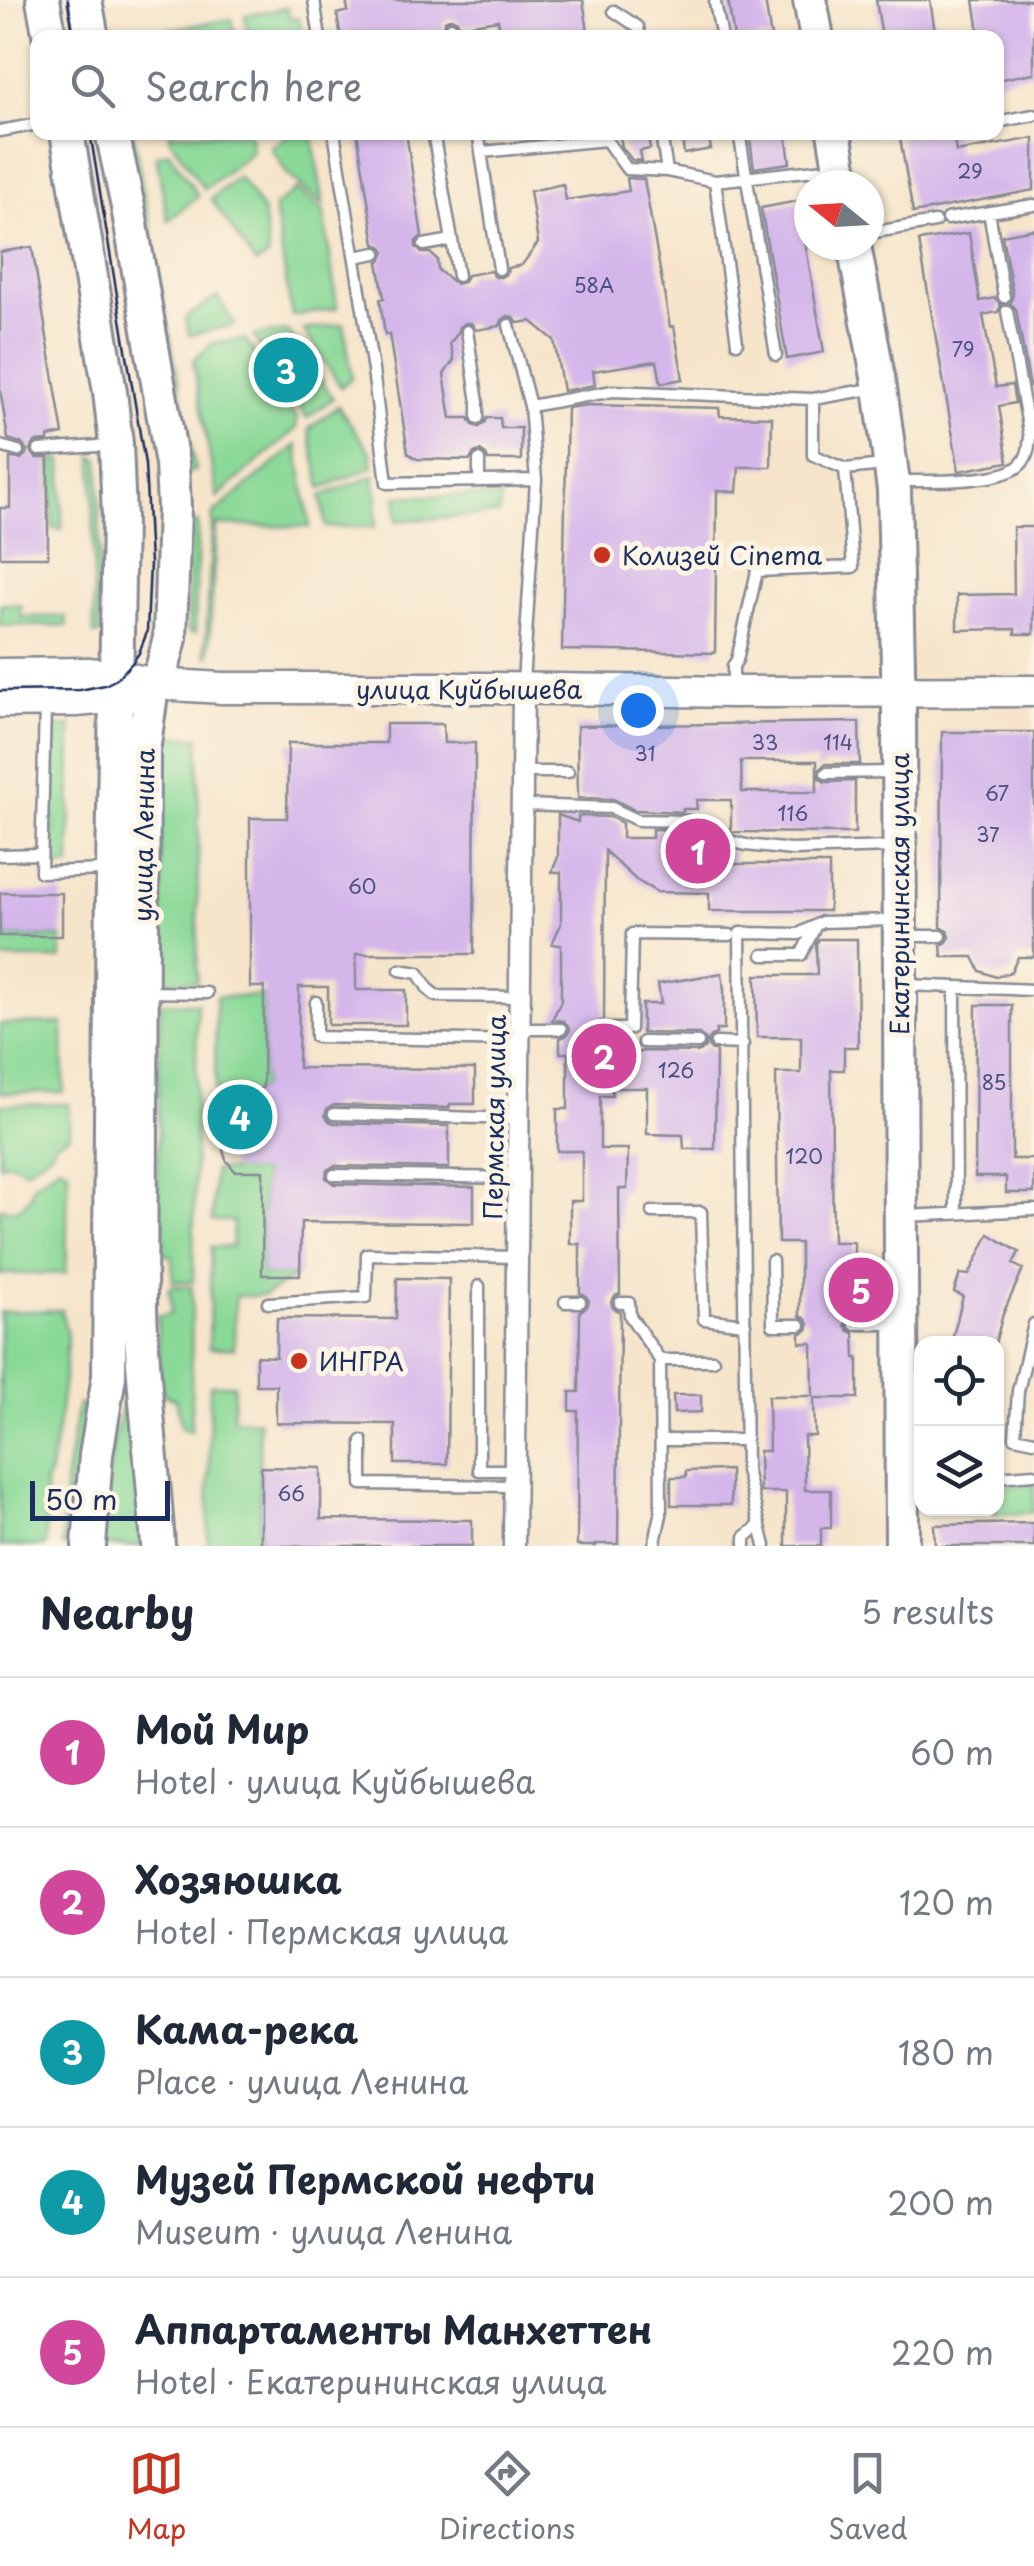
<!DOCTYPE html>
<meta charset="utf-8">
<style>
:root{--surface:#fff;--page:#f2f2f3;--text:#1f2937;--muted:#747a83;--line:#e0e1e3;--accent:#c8321e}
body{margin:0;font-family:"Playpen Sans",sans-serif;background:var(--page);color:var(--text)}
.controls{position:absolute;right:30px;bottom:30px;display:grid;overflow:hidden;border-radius:20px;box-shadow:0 2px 8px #0004}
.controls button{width:90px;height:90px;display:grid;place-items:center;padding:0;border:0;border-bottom:2px solid var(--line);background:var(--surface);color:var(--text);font:50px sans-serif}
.compass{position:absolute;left:794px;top:170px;width:90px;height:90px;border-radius:50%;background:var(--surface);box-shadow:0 2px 8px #0004;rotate:288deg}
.scale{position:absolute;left:30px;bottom:25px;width:140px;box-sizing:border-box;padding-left:10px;border:5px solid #1b2f5e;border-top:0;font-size:28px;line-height:35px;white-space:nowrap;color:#1b2f5e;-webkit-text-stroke:8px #fcf5e5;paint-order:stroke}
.you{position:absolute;left:638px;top:710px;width:35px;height:35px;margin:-25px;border:8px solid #fff;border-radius:50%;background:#1a73e8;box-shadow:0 0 0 15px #1a73e833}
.badge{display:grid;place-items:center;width:65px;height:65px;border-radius:50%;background:var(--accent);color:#fff;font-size:32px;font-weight:700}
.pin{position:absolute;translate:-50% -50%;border:5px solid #fff;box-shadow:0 2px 10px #0006}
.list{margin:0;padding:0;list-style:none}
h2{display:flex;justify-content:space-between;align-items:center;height:130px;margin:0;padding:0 40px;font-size:42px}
h2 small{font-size:32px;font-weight:400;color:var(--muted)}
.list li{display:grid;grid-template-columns:65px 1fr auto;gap:30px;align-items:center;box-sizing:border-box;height:150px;padding:0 40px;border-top:2px solid var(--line)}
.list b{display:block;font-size:38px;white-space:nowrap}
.list p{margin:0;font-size:32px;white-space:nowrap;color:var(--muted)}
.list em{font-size:32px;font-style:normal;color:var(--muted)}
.icon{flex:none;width:55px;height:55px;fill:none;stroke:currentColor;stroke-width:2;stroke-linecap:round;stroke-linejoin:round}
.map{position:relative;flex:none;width:1034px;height:1546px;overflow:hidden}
.search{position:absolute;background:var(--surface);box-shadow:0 2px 8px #0004;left:30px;right:30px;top:30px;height:110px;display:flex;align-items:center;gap:25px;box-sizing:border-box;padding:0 35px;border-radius:20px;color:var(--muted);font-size:38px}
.sheet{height:880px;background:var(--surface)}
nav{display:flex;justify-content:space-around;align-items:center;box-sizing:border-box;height:140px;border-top:2px solid var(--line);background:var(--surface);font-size:28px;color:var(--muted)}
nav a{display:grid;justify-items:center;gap:5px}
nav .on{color:var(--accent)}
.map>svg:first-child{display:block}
.green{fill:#8bd998;stroke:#53847b;stroke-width:2.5}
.building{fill:#d4b6eb;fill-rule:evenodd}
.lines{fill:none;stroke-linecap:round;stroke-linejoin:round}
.lane-casing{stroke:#888a94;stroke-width:15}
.street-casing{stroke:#888a94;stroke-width:25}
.secondary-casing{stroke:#888a94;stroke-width:35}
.primary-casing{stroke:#888a94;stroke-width:38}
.lane{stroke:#fff;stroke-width:10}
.street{stroke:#fff;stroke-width:20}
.secondary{stroke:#fff;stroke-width:30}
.primary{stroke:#fff;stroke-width:32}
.tram{stroke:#1b2f5e;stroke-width:2.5}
.poi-dot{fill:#c8321e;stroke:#fcf5e5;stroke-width:4}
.labels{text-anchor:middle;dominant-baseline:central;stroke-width:10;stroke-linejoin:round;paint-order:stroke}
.number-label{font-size:20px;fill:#495181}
.poi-label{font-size:25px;fill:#1b2f5e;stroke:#fcf5e5;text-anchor:start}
.street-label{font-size:25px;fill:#1b2f5e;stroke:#fcf5e5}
</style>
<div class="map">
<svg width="1034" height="1546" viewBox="0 0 1034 1546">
<rect width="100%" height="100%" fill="#fcf5e5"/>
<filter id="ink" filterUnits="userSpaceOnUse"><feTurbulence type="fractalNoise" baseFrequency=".01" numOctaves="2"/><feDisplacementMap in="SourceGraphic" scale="20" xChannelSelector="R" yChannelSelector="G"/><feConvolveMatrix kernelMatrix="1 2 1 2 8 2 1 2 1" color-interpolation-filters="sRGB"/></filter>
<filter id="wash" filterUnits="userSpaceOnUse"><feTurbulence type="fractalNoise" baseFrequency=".0048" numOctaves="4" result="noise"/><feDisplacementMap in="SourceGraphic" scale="40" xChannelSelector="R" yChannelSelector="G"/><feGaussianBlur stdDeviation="2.25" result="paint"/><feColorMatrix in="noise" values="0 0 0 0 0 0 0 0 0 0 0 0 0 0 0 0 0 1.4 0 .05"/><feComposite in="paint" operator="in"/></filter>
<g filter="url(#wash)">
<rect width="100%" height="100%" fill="#f6e5cb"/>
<!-- green -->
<path class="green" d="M 287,8 L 290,18 L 299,18 L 303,37 L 248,37 L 245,15 Z
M 232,19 L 235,37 L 135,38 L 134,35 Z
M 126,133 L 133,133 L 195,471 L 185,472 Z
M 169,133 L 249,133 L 252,152 L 204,189 L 170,139 Z
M 290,133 L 312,133 L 324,206 L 287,174 L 271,148 Z
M 169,152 L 198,196 L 168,221 L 156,156 Z
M 238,176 L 263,212 L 269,256 L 256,264 L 211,199 Z
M 297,189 L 324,212 L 337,308 L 292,316 L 274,207 Z
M 217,297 L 235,325 L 189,335 L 185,318 Z
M 344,324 L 352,377 L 341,387 L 304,330 Z
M 288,331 L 333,398 L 307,418 L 253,336 Z
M 245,339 L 297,418 L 296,429 L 217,497 L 193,361 L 213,343 Z
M 338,406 L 371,453 L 373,467 L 321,488 L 309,429 Z
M 297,445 L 310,527 L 216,525 L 209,656 L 205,654 L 213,514 Z
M 93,456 L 99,459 L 100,634 L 94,635 Z
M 52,460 L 62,460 L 62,529 L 53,529 Z
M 374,476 L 377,498 L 375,527 L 326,527 L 321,496 Z
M 397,496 L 501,496 L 499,514 L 397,521 Z
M 198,523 L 195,633 L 188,631 L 189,524 Z
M 0,604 L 21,605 L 21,617 L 66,617 L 67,626 L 0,625 Z
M 71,726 L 70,866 L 52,866 L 54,727 Z
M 161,736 L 199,737 L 197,981 L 161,981 Z
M 0,936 L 62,937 L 61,959 L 0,959 Z
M 264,996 L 263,1087 L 233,1104 L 233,1107 L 215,1108 L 216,997 Z
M 160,1003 L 197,1003 L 193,1282 L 173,1281 L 172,1256 L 158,1253 L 157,1249 L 163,1249 L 163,1220 L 157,1218 Z
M 63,1023 L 64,1092 L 0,1093 L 0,1024 Z
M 69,1104 L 69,1135 L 55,1143 L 52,1151 L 25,1170 C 17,1164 9,1159 0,1165 L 0,1105 Z
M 60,1165 L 68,1170 L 66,1273 L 0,1274 L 0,1208 C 18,1214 31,1202 33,1185 Z
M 214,1170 L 263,1171 L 262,1275 L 296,1275 L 264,1296 L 235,1296 L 234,1348 L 209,1348 L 211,1247 L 232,1247 L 233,1221 L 212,1221 Z
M 172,1286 L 192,1287 L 191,1431 L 182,1429 L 176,1399 L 160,1393 L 157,1316 L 171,1314 L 171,1296 L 168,1292 Z
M 62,1310 C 62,1321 67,1328 67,1340 C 65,1386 57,1430 49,1475 L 45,1482 L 46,1546 L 0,1546 L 0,1312 Z
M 234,1384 L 233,1419 L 259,1421 L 260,1546 L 208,1546 L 210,1385 Z
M 78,1404 L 88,1406 L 75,1510 L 74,1546 L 62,1546 L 66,1479 Z
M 123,1405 L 128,1407 L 136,1449 L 143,1546 L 103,1546 L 111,1450 Z
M 1034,1484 L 1034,1512 L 994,1515 L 997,1486 Z"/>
<g id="blocks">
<!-- building -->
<path class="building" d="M 346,0 L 583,0 L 589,38 L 501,38 L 498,20 L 460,26 L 457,21 L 451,18 L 445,21 L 442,29 L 408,34 L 409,38 L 341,38 L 337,14 L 348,11 Z
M 728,0 L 765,0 L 771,38 L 734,38 Z
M 876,0 L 930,0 L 936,38 L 882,38 Z
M 974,0 L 1034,0 L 1034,73 L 996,80 L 996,38 L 980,38 Z
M 357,132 L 406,132 L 422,236 L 416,241 L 416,247 L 422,253 L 430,253 L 437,259 L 438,270 L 456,284 L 464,282 L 467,275 L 490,271 L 495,277 L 501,277 L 507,273 L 508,268 L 522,265 L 538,243 L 530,191 L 563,184 L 566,200 L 629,191 L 627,178 L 644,179 L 670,327 L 674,326 L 683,379 L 661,383 L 657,361 L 593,371 L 595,385 L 563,391 L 554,340 L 531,321 L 518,323 L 514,318 L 508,316 L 502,320 L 500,326 L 476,330 L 471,323 L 465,323 L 459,327 L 458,333 L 450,343 L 454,360 L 444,374 L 451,418 L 469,418 L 473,425 L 479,427 L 485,423 L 487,418 L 500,418 L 501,428 L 521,428 L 521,460 L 488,460 L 486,455 L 480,451 L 474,453 L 470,460 L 417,459 L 408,453 L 389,334 L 385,335 L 380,299 L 384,298 L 378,262 L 382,259 L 385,252 L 382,247 L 375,244 Z
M 619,132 L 647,132 L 650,149 L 640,151 L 642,161 L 632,160 L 622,147 Z
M 749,132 L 786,132 L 790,163 L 754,168 Z
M 899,132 L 953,132 L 956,152 L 1034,138 L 1034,190 L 913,213 Z
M 708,133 L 711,149 L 684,154 L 682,138 Z
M 798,201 L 824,352 L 787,359 L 761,208 Z
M 1034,229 L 1034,386 L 1030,387 L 1016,309 L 1010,303 L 1013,295 L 1002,235 Z
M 969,233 L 980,301 L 995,298 L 1001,305 L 998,312 L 983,315 L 996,387 L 1012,385 L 1015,403 L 999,406 L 1008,462 L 959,471 L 919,241 Z
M 32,247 L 63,434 L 48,437 L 48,441 L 35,442 L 30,450 L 36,458 L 48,458 L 48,557 L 0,557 L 0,508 L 10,508 L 10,458 L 21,459 L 26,454 L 27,450 L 21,443 L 8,439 L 0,389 L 0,252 Z
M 587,405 L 719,408 L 720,416 L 772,417 L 771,467 L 739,467 L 737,492 L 717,491 L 715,653 L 562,650 L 567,408 Z
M 1013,527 L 1034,527 L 1034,634 L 1015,634 L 1015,629 L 957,630 L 957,595 L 1014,594 Z
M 859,722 L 860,764 L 825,764 L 817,772 L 819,778 L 825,782 L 855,781 L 855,833 L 731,832 L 731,800 L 696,800 L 697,809 L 683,809 L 683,812 L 635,810 L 613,799 L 578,798 L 577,726 ZM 741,761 L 817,761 L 817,792 L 742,792 Z
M 386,724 L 443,724 L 444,743 L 475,743 L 474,954 L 356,954 L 356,990 L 406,990 L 406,1025 L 328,1025 L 328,987 L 299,987 L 298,1068 L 475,1069 L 475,1104 L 450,1104 L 449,1108 L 334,1105 L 327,1109 L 325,1115 L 329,1121 L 334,1123 L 449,1126 L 449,1168 L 334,1166 L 327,1170 L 326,1178 L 334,1184 L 474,1187 L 474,1223 L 301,1222 L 300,1275 L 262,1275 L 263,1171 L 235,1171 L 226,1160 L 223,1150 L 226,1140 L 233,1133 L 233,1104 L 263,1087 L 264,987 L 250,987 L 250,818 L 287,818 L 288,743 L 386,743 Z
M 942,732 L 1034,732 L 1034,957 L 1018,957 L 1011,972 L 996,977 L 980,971 L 973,957 L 942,957 L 941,945 L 946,943 L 950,937 L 948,931 L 941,927 Z
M 558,815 L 578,822 L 578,816 L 610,817 L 622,823 L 622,838 L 652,838 L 652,829 L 682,830 L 681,838 L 702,838 L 718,847 L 732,851 L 732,864 L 829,864 L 829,911 L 709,911 L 709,893 L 657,892 L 636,880 L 605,851 L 604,1020 L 599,1022 L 595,1028 L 597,1034 L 604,1038 L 604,1053 L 635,1054 L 642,1051 L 698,1052 L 705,1048 L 706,1040 L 699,1034 L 642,1033 L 642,1004 L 661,1004 L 658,984 L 722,973 L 724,990 L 724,1030 L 716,1030 L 716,1034 L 711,1036 L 707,1042 L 709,1048 L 716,1052 L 715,1149 L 684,1149 L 683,1135 L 647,1134 L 647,1088 L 612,1088 L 612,1096 L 600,1096 L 600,1149 L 628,1149 L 627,1189 L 619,1189 L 620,1294 L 615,1296 L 611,1302 L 613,1308 L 620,1312 L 618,1544 L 596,1544 L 596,1546 L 577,1546 L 578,1411 L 570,1411 L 570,1392 L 579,1392 L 580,1311 L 587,1307 L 589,1301 L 585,1295 L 580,1293 L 580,1244 L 570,1244 L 570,1201 L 582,1201 L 582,1151 L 557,1151 L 557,1109 L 568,1109 L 568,1053 L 560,1053 L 560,1038 L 566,1036 L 570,1030 L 564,1021 L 552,1020 L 561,1001 L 561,945 L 552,944 L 561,924 L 561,872 L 552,872 L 558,857 Z
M 0,893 L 62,893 L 62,936 L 0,936 Z
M 819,939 L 857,939 L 858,1047 L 844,1047 L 844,1070 L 831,1070 L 833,1242 L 854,1242 L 854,1315 L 847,1319 L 845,1325 L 849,1331 L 854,1333 L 855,1358 L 858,1358 L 858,1398 L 814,1398 L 815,1436 L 804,1436 L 805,1490 L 831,1490 L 831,1528 L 821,1528 L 821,1546 L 786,1546 L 786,1492 L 760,1492 L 759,1451 L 769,1451 L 768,1396 L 813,1396 L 812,1343 L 800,1343 L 800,1334 L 807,1330 L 809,1324 L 805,1318 L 800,1316 L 800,1243 L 778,1243 L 776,1073 L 801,1073 L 801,1037 L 757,1037 L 756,975 L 817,975 L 816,944 Z
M 976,1005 L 1012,1005 L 1012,1159 L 1034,1159 L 1034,1193 L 1006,1193 L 1006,1177 L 975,1177 Z
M 989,1234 L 1019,1252 L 1013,1264 L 1023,1269 L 1003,1314 L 995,1344 L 951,1344 L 963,1296 L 954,1292 L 960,1274 L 969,1275 Z
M 397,1278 L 449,1279 L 447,1464 L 395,1464 L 395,1424 L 276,1423 L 276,1385 L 256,1385 L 256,1356 L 276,1357 L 277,1318 L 396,1319 Z
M 673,1395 L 701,1395 L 701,1412 L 674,1413 Z
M 261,1467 L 321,1468 L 321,1519 L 472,1520 L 472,1546 L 261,1546 Z
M 730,1470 L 731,1505 L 671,1505 L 671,1477 L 686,1477 L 686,1471 Z
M 1034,1523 L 1034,1546 L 935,1546 L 934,1525 Z"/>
</g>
</g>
<g filter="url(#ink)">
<use href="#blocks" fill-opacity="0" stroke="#888a94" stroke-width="2.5"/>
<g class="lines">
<!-- lane casing -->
<g class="lane-casing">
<path id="lane" d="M 314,0 L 320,38
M 715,3 L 722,38
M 614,11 L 638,27 L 640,38
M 451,27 L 452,38
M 996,122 L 1034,115
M 0,131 L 38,124
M 334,132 L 373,370 L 387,483 L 536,480
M 478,132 L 499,269
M 656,132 L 662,140 L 667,171
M 739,132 L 776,355
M 482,152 L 606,140 L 627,169 L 667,171 L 715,181
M 989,212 L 1004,297
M 947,219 L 1034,205
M 869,233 L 935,222
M 452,240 L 458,276
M 424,245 L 452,240 L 433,132
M 355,257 L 376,253
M 509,325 L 530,406 L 536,480 L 523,683
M 467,331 L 478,402 L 478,418
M 737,343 L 715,181 L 834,168
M 530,406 L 613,391 L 813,399 L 877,388
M 0,446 L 18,451
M 39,450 L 113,445
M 845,469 L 884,465
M 479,481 L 479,460
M 899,481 C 925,481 1000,483 1019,466 C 1028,458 1029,448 1030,437 L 1007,311
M 733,691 L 733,666 L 737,660 L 757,571 L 853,567 L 845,469 L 813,455 L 813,399
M 45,706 L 41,872 L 107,870
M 523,772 L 568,772
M 826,773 L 893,772
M 523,805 L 612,808 L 637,820 L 689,821 L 722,839 L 746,845 L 792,850 L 892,847
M 0,855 L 41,854
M 905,936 L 941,936
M 763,955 L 801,955 L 816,925
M 400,970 L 418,973 L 429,990 L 436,996 L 520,997
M 905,985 L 1034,990
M 955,987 L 956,1214
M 148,992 L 207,993
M 316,1002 L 316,1037 L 519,1041
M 520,1029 L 561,1029
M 604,1029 L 630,1029 L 632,934 L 730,935
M 643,1042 L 698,1043
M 716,1043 L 743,1044
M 334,1114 L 518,1119
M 334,1175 L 517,1178
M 652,1212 L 701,1212 L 704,1319 L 745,1324
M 905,1216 L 1034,1210
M 772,1261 L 773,1325 L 800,1325
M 479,1286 L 479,1470 L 514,1470
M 565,1302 L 580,1302
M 268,1303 L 366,1297 L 367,1254 L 516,1257
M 620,1303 L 629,1303 L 630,1316 L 660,1360 L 661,1515 L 654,1546
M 854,1324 L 895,1324
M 1034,1324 L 1018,1391 L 1015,1437 L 1034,1441
M 660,1360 L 713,1360
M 661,1440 L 746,1440
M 362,1441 L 362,1484 L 514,1486
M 996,1477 L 1034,1474
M 745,1546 L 745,1537 L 760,1525
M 765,1546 L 746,1470 L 740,933 L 799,934 L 822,922 L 893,920"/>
</g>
<!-- street casing -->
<g class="street-casing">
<path id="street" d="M 514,1546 L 523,689"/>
</g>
<!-- secondary casing -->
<g class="secondary-casing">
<path id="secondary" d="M 0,674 L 88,673 L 117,676 L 155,684 L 222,688 L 492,688 L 733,692 L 1034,691
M 0,702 L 76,701 L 141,695"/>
</g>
<!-- primary casing -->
<g class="primary-casing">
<path id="primary" d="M 43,0 L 50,38
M 85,0 L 92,38
M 810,0 L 817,38
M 67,132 L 110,392 L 116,444 L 119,517 L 113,870 L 109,1376 L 96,1455 L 89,1546
M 112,132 L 128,207 L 172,464 L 174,508 L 170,638 L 163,666 L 151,694 L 143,751 L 140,1310 C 143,1389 153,1467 158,1546
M 834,132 L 843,185
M 854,245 L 880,388 L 894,490 L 899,710 L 902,1546"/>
</g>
<!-- lane -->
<use href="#lane" class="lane"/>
<!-- street -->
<use href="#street" class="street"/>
<!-- secondary -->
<use href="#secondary" class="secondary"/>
<!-- primary -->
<use href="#primary" class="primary"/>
<!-- tram -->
<path class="tram" d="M 68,0 L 74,38
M 0,691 L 80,690 L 105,685 L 117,679 L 132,663 L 139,653 L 147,632 L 150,563 L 145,464 L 90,132"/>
</g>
</g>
<!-- markers -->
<g class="poi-dot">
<circle cx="602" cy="555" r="10"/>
<circle cx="299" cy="1361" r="10"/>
</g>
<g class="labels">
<!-- number labels -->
<g class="number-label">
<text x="970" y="171">29</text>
<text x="594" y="285">58А</text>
<text x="963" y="349">79</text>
<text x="765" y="742">33</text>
<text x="838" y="742">114</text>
<text x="645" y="753">31</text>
<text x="997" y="793">67</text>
<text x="793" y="813">116</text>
<text x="988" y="834">37</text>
<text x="362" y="886">60</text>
<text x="676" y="1070">126</text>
<text x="994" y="1082">85</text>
<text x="804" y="1156">120</text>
<text x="291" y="1493">66</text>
</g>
<!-- poi labels -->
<g class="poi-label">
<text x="622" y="555">Колизей Cinema</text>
<text x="319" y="1361">ИНГРА</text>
</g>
<!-- street labels -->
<g class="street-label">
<text x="469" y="689">улица Куйбышева</text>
<text transform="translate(143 835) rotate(-89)">улица Ленина</text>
<text transform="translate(899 894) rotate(-90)">Екатерининская улица</text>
<text transform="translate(494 1117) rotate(-89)">Пермская улица</text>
</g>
</g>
</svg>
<div class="controls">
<button><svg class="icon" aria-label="locate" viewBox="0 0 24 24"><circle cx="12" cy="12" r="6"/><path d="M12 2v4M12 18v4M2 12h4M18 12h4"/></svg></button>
<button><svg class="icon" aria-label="layers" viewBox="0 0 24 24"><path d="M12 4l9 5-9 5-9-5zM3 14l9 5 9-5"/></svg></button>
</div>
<svg class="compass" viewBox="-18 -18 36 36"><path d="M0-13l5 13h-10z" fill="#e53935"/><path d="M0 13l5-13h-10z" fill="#747a83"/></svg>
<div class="scale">50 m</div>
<div class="you"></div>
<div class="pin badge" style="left:698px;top:851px;background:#d1479c">1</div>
<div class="pin badge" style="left:604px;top:1056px;background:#d1479c">2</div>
<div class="pin badge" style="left:286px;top:370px;background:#0f9aa8">3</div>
<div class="pin badge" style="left:240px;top:1117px;background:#0f9aa8">4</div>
<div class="pin badge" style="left:861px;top:1290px;background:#d1479c">5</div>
<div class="search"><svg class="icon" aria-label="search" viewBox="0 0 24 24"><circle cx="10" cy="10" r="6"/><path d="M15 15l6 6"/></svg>Search here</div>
</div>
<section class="sheet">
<h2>Nearby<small>5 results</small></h2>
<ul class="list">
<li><span class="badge" style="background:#d1479c">1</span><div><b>Мой Мир</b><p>Hotel · улица Куйбышева</p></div><em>60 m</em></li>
<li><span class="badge" style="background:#d1479c">2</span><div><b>Хозяюшка</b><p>Hotel · Пермская улица</p></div><em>120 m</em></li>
<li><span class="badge" style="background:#0f9aa8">3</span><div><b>Кама-река</b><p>Place · улица Ленина</p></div><em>180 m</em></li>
<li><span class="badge" style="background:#0f9aa8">4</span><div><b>Музей Пермской нефти</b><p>Museum · улица Ленина</p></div><em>200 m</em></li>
<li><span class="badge" style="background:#d1479c">5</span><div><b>Аппартаменты Манхеттен</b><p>Hotel · Екатерининская улица</p></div><em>220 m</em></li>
</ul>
</section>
<nav>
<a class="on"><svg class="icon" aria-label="map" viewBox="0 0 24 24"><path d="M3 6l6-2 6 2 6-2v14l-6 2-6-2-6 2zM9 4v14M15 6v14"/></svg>Map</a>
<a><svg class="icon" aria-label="directions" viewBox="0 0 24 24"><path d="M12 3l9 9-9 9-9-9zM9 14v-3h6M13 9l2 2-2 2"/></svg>Directions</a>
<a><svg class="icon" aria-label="saved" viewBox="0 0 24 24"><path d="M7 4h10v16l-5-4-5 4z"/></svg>Saved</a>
</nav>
